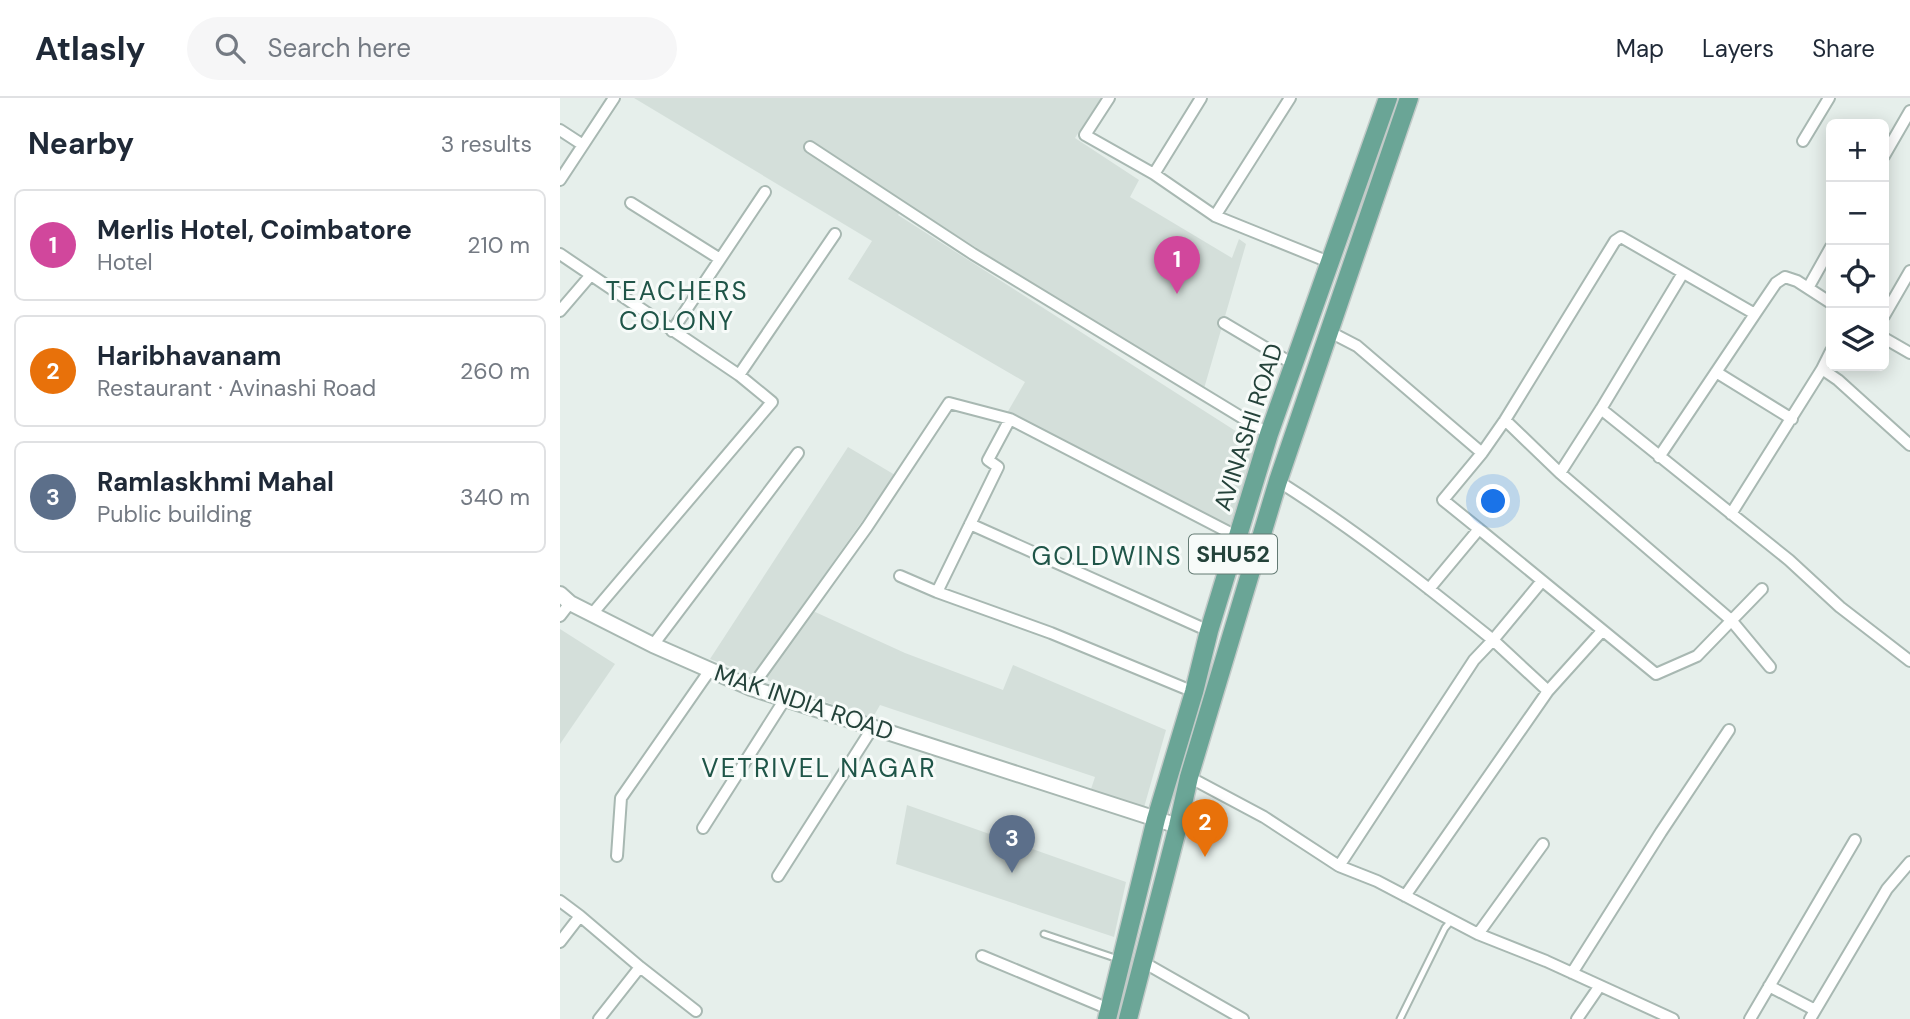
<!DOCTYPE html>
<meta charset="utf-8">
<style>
:root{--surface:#fff;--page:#f6f6f7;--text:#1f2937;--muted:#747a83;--line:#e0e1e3;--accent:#0b8043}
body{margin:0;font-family:"DM Sans",sans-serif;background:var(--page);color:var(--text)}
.controls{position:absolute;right:21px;top:21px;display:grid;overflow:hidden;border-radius:10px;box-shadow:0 4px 18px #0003}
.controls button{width:63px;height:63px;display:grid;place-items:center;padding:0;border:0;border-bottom:2px solid var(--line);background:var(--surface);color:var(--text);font:35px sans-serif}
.you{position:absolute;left:934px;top:404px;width:24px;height:24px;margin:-18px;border:5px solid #fff;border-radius:50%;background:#1a73e8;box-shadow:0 0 0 10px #1a73e833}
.badge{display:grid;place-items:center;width:46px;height:46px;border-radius:50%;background:var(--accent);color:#fff;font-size:23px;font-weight:700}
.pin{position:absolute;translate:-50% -58px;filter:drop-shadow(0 2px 4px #0008)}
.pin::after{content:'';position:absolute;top:37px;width:24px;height:21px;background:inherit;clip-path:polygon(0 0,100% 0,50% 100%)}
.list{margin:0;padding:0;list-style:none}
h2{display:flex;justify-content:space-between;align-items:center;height:91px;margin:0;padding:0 28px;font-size:30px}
h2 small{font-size:23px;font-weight:400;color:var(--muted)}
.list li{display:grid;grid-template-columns:46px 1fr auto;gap:21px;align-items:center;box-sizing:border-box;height:112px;margin:0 14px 14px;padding:0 14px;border:2px solid var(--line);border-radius:10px}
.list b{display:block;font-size:26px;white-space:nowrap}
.list p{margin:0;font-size:23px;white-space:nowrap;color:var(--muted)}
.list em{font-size:23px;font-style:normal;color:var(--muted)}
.icon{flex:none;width:38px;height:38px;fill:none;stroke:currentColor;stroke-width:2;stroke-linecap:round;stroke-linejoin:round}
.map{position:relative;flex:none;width:1350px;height:921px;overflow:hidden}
header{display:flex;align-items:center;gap:42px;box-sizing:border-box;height:98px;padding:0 35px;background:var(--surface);border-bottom:2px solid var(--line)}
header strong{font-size:33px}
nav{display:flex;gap:38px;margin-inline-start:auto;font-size:24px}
.search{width:490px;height:63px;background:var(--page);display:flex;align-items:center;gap:18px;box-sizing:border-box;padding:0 24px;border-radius:38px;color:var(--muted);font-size:26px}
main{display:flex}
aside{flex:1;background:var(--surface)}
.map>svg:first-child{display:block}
.built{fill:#d4dfda}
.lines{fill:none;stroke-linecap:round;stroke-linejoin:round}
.service-casing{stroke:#a8b8b2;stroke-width:9}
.minor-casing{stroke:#a8b8b2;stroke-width:14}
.tertiary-casing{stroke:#a8b8b2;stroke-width:18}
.primary-casing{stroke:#c2cac8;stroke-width:21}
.service{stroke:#fff;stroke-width:5}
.minor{stroke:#fff;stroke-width:10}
.tertiary{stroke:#fff;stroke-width:14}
.primary{stroke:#6aa596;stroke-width:18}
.labels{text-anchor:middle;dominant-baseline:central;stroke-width:6;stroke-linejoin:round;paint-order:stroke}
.shield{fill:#f7fbf9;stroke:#637a73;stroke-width:2}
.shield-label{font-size:23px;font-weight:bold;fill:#24423a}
.street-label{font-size:24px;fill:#24423a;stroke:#f7fbf9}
.neighbourhood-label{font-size:26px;letter-spacing:2px;fill:#1f5548;stroke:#f7fbf9}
</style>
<header>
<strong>Atlasly</strong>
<div class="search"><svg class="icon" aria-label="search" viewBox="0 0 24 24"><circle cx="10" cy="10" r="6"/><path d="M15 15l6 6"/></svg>Search here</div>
<nav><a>Map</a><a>Layers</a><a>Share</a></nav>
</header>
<main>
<aside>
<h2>Nearby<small>3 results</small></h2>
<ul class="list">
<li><span class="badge" style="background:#d1479c">1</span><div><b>Merlis Hotel, Coimbatore</b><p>Hotel</p></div><em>210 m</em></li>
<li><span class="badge" style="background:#e8710a">2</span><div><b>Haribhavanam</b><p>Restaurant · Avinashi Road</p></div><em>260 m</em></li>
<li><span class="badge" style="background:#5c6f8a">3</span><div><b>Ramlaskhmi Mahal</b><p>Public building</p></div><em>340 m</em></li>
</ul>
</aside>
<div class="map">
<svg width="1350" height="921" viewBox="0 0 1350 921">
<rect width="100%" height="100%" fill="#e6efeb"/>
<!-- built -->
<path class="built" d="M 74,0 L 541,0 L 515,40 L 579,82 L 570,99 L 672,160 L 679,141 L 686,146 L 643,294 L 346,105 L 338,117 L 696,346 L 669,431 L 447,315 L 465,284 L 288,181 L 312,143 Z
M 288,349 L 335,377 L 242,508 L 345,555 L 443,592 L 453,567 L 606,632 L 583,713 L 530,694 L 535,679 L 320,607 L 312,621 L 150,561 Z
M 0,531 L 55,566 L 0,646 Z
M 347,707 L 566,784 L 554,839 L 336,766 Z"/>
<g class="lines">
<!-- service casing -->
<g class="service-casing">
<path id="service" d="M 484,836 L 558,861
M 840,921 L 885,830 L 891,823"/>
</g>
<!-- minor casing -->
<g class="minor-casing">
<path id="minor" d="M 549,0 L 525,37 L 594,76 L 655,118 L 769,164
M 0,32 L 23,47
M 1243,43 L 1269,0
M 250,49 L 413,156 L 709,336
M 1324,58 L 1350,13
M 594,76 L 641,0
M 0,82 L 54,0
M 71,105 L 160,161
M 655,118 L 730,0
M 0,156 L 179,277 L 212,304 L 32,516
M 1248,190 L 1271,149
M 0,213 L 30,178
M 1324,218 L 1350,173
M 664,225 L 733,266
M 112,233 L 205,94
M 770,234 L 797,248 L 922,355 L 945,322 L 1055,143 L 1061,139 L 1195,216 L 1216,185 L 1225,179 L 1237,183 L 1271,205
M 1324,240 L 1350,255
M 1262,271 L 1271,253
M 1156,274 L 1232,321
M 179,277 L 275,136
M 1041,311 L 1229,462 L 1280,509 L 1350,563
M 945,322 L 1000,375 L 1171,522 L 1210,569
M 1099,359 L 1195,216
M 1000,375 L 1041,311 L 1123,175
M 718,383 C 794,431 864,486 933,542 L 914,562 L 779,768
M 1171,416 L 1262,271 L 1278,282 L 1350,347
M 410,426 L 649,533
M 919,431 L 883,402 L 922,355
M 340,478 L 377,494 L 491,535 L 634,594
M 869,491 L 919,431 L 1096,576 L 1137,558 L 1202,491
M 377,494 L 438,369 L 428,362 L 450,321
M 0,518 L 10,505
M 93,547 L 238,355
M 191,590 L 307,429 L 389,305 L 450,321 L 678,439
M 988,593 L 1042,533
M 629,679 L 704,719 L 779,768 L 817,783 L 918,836 L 986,863 L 1113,921
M 143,730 L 225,601
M 57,758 L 61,700 L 150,572
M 218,778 L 313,629
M 845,798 L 988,593 L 933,542 L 982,483
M 0,803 L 20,818 L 80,869 L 136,913
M 918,836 L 983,746
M 0,844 L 20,818
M 422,858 L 549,911
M 583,864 L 683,921
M 1012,875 L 1101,734 L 1169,632
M 1209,888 L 1255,912
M 39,921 L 80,869
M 1017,921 L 1039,889
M 1190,921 L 1295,742
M 1250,921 L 1327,791 L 1350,764"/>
</g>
<!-- tertiary casing -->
<g class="tertiary-casing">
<path id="tertiary" d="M 0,496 L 10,505 L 93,547 L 191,590 L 618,728"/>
</g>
<!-- primary casing -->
<g class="primary-casing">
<path id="primary" d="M 547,921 L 596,721 L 634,594 L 649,533 L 709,336 L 828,0
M 568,921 L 618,728 L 629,679 L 718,383 L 849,0"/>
</g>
<!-- service -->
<use href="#service" class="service"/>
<!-- minor -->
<use href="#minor" class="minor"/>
<!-- tertiary -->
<use href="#tertiary" class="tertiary"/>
<!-- primary -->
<use href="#primary" class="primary"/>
</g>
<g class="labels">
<!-- shield labels -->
<rect class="shield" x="629" y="436.5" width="88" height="39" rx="5"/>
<g class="shield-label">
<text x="673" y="456">SHU52</text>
</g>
<!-- street labels -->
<g class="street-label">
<text transform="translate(688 329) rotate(-72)">AVINASHI ROAD</text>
<text transform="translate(244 604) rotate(19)">MAK INDIA ROAD</text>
</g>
<!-- neighbourhood labels -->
<g class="neighbourhood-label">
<text x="117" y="193">TEACHERS<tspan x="117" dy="30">COLONY</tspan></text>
<text x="547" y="458">GOLDWINS</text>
<text x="259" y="670">VETRIVEL NAGAR</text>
</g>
</g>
</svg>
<div class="controls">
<button>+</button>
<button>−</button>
<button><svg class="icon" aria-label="locate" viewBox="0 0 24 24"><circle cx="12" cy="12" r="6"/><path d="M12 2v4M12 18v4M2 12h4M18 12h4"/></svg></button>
<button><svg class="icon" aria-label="layers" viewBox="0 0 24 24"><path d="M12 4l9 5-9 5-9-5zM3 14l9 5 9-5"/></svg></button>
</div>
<div class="you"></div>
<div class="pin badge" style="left:617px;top:196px;background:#d1479c">1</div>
<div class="pin badge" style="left:645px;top:759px;background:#e8710a">2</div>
<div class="pin badge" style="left:452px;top:775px;background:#5c6f8a">3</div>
</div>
</main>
